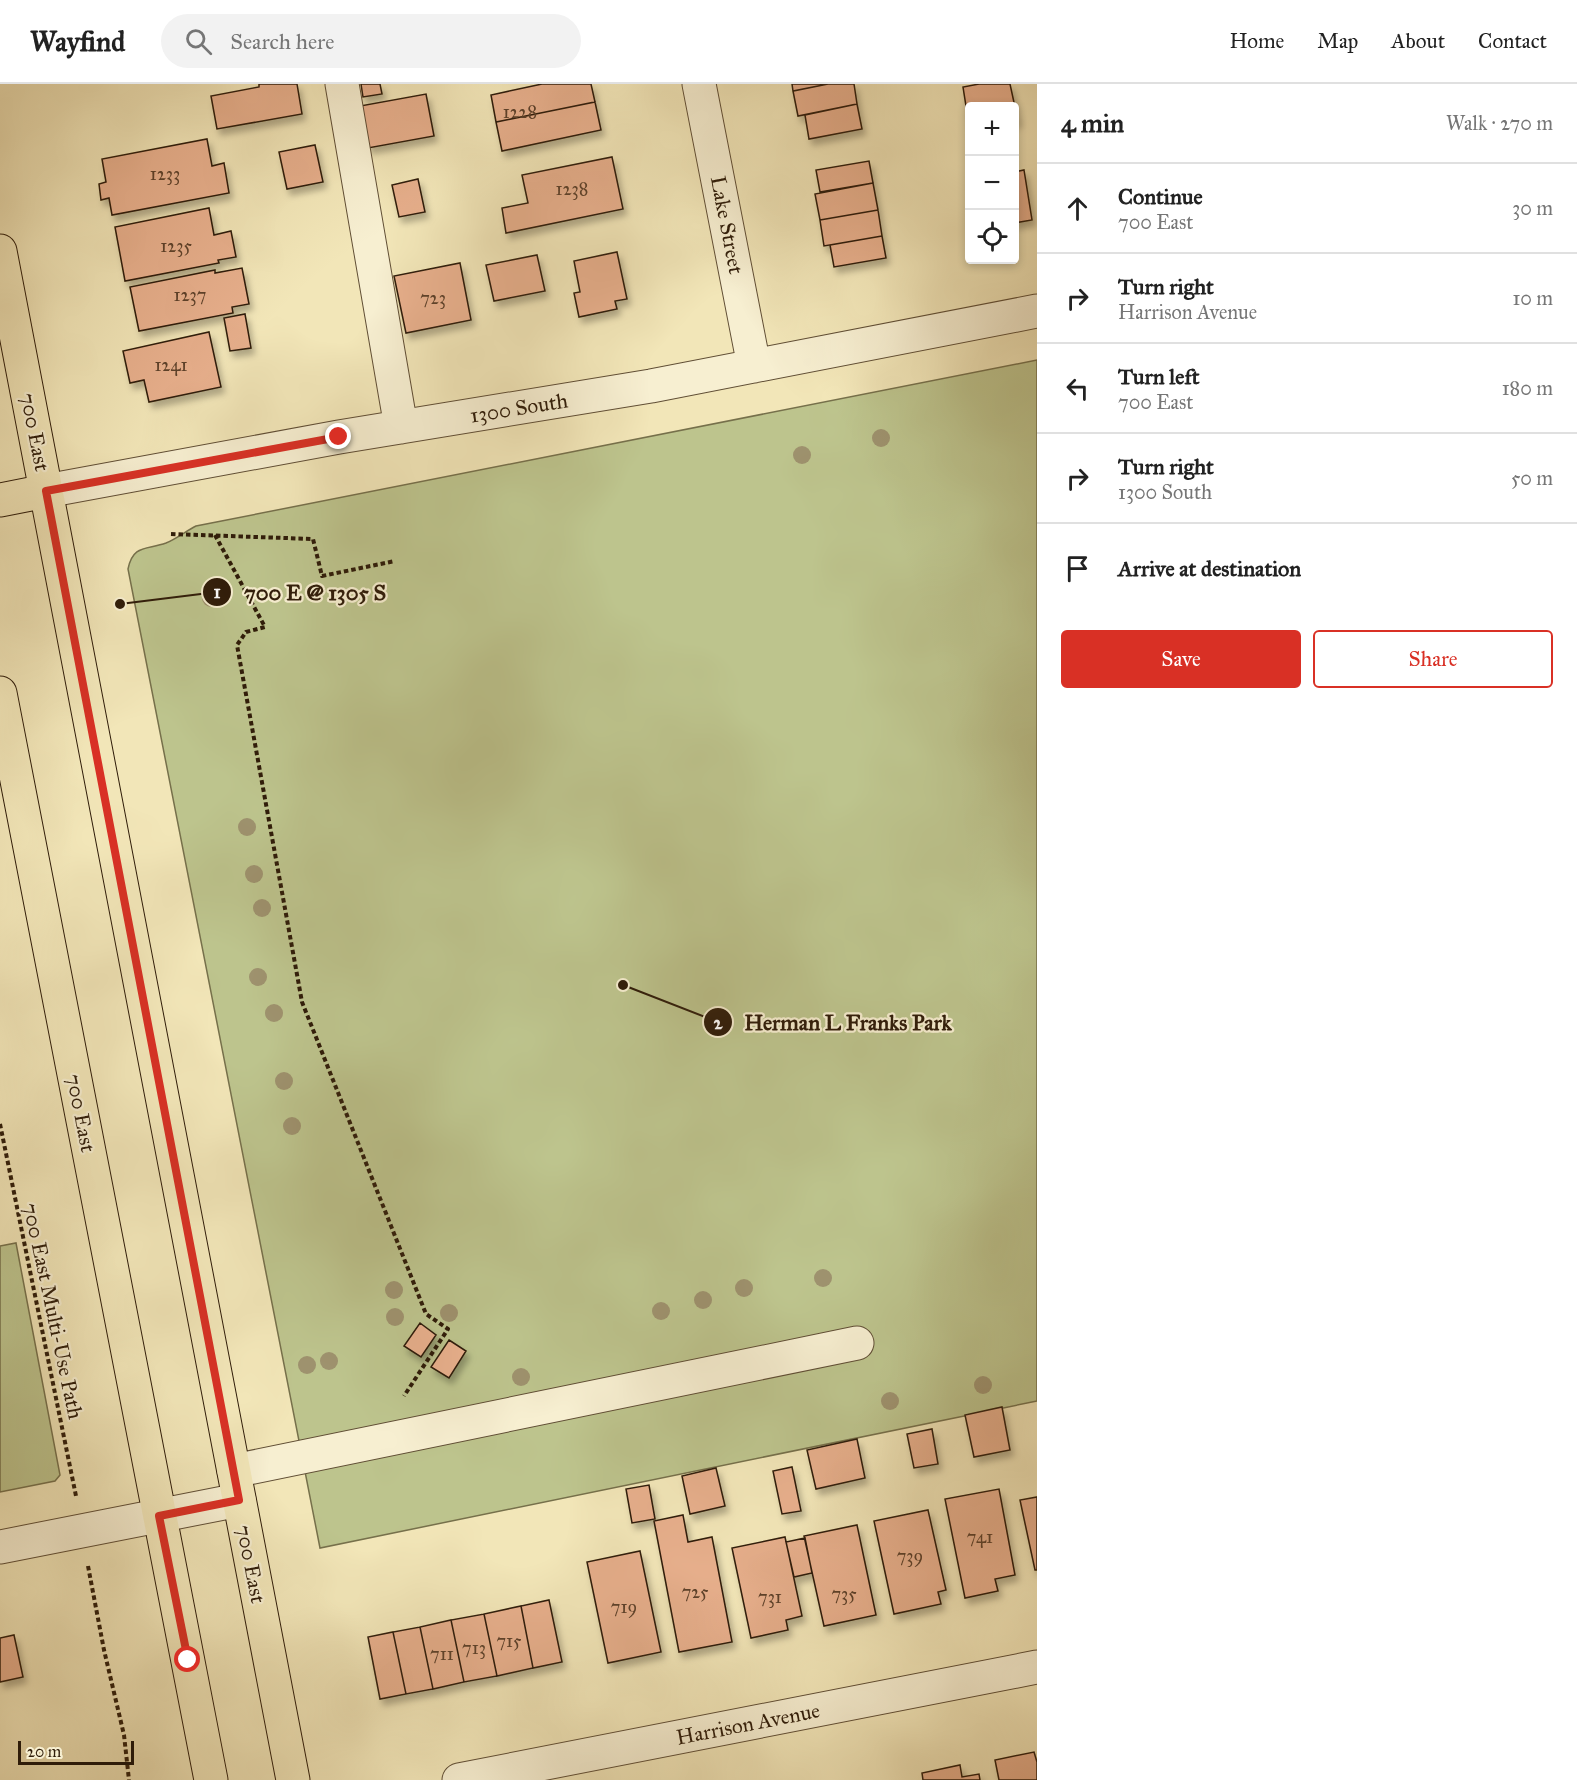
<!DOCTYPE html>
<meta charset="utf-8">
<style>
:root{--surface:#fff;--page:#f2f2f2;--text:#222;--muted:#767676;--line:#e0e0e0;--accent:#d93025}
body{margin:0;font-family:"IM FELL Great Primer",serif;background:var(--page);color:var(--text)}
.controls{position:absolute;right:18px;top:18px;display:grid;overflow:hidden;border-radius:6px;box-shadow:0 3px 9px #0003}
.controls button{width:54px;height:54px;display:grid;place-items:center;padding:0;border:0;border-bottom:2px solid var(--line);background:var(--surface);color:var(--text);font:30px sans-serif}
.scale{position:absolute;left:18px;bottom:15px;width:116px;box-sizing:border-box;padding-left:6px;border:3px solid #2f1c09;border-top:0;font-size:16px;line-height:21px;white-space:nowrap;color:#2f1c09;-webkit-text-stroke:4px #f7efd1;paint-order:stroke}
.stop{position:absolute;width:18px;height:18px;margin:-14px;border:4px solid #d93025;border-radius:50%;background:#fff}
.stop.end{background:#d93025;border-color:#fff;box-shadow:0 2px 6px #0008}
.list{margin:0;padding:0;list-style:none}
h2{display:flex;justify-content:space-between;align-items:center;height:78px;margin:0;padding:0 24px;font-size:26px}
h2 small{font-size:20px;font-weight:400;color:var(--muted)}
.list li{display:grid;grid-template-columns:39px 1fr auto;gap:18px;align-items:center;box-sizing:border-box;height:90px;padding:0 24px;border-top:2px solid var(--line)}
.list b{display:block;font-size:22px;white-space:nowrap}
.list p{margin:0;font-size:20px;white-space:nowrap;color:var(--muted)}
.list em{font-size:20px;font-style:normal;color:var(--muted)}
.actions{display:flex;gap:12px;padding:18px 24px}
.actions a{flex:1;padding:14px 0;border:2px solid var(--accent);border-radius:6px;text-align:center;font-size:21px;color:var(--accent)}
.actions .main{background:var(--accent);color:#fff}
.icon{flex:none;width:33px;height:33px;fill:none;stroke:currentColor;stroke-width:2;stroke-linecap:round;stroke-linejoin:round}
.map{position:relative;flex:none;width:1037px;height:1696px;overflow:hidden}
header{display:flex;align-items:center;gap:36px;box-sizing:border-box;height:84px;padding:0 30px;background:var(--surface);border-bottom:2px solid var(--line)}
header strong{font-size:28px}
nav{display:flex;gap:33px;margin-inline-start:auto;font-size:21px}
.search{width:420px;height:54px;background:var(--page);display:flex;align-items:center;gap:15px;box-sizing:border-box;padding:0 21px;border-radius:33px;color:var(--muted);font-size:22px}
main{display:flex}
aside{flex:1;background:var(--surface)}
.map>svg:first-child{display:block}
.green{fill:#bdc48d;stroke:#76704b;stroke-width:1.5}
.building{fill:#e7af8c;stroke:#2f1c09;stroke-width:1.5;filter:url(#shadow)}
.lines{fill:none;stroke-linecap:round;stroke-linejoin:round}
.minor-casing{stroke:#604e35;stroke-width:35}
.major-casing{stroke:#2f1c09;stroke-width:35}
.path{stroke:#2f1c09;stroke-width:4;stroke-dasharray:4.5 3;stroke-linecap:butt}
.minor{stroke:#f7efd1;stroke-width:33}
.major{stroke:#f2e6b8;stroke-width:33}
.tree{fill:#9e926e}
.route{stroke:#d93025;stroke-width:8}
.labels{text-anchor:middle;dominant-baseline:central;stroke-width:4.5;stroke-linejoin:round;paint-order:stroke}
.number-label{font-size:18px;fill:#5d412a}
.street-label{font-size:21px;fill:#2f1c09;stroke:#f7efd1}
.leader{fill:none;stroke:#2f1c09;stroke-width:2}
.callout-dot{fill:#2f1c09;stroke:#f7efd1;stroke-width:2}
.mark-label{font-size:18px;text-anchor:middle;font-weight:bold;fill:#fff}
.callout-label{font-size:22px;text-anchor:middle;font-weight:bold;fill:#2f1c09;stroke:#f7efd1;stroke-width:4.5;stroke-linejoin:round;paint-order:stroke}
</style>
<header>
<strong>Wayfind</strong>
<div class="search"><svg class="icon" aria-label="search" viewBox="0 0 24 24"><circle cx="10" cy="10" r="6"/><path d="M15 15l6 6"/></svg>Search here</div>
<nav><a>Home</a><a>Map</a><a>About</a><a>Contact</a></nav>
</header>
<main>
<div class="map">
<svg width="1037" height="1696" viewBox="0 0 1037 1696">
<defs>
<filter id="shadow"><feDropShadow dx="3.5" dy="6" stdDeviation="3" flood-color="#0004"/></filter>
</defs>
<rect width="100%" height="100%" fill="#f2e6b8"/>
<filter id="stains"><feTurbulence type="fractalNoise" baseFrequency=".00333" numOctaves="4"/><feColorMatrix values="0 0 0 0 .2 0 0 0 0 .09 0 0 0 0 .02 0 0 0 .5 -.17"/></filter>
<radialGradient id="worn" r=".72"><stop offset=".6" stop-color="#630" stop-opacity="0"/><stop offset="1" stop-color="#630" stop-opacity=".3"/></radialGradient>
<!-- green -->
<path class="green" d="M 1037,276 L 1037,1317 L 320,1464 L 128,485 C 133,460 147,466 166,459 C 176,455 186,447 196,442 Z
M 16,1159 L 60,1391 L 55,1397 L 0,1408 L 0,1162 Z"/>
<!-- building -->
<path class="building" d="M 259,0 L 297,0 L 302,30 L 217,45 L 211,12 L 259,3 Z
M 361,0 L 380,0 L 382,10 L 363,13 Z
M 542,0 L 591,0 L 595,18 L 496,38 L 491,11 Z
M 792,0 L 828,0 L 793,7 Z
M 828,0 L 854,0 L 857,20 L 798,32 L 793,7 Z
M 979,0 L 1010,0 L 1018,37 L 1014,38 L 1014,22 L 969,22 L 969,41 L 963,3 Z
M 426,10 L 434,52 L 368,64 L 360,22 Z
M 595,18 L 601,46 L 502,67 L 496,38 Z
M 857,20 L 862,45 L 809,55 L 805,31 Z
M 207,55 L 212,82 L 224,79 L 229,109 L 112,131 L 109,114 L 101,116 L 99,100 L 106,98 L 102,75 Z
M 315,61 L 323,98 L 287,105 L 279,68 Z
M 612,73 L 623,125 L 506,149 L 502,124 L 528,119 L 522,91 Z
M 869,77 L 873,99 L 820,108 L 816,86 Z
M 1024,86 L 1032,136 L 1014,139 L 1014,88 Z
M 418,95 L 425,128 L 399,133 L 392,101 Z
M 873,99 L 878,126 L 820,136 L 815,110 Z
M 209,124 L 214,151 L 231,147 L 236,173 L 218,176 L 219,179 L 125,197 L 115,143 Z
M 878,126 L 882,152 L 824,162 L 820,136 Z
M 882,152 L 886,174 L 834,183 L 830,161 Z
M 617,168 L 627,215 L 615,217 L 617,225 L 579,233 L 574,209 L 580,208 L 574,177 Z
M 537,171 L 545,207 L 494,217 L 486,181 Z
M 460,179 L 471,236 L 406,249 L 394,192 Z
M 242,184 L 249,220 L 232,223 L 233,229 L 139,247 L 130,203 L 215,186 L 215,189 Z
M 245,230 L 251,264 L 230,267 L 224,234 Z
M 209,248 L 221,303 L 149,318 L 144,296 L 130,299 L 123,267 Z
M 420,1239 L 436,1251 L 421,1273 L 404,1262 Z
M 449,1256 L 466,1267 L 449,1294 L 431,1283 Z
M 1002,1323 L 1010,1366 L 974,1373 L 965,1331 Z
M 932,1345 L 938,1380 L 914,1384 L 907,1350 Z
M 857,1355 L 865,1394 L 816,1405 L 807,1366 Z
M 792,1383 L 801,1427 L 782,1430 L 773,1387 Z
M 716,1384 L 725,1422 L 690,1430 L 682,1392 Z
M 649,1401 L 655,1435 L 632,1439 L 626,1405 Z
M 999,1405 L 1015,1491 L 995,1495 L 998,1507 L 965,1514 L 945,1415 Z
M 1037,1413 L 1037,1486 L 1035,1486 L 1020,1416 Z
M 928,1426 L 946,1506 L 938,1508 L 941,1520 L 894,1530 L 874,1437 Z
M 683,1431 L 688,1458 L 712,1453 L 732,1558 L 679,1568 L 654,1437 Z
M 857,1441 L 876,1531 L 824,1542 L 804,1452 Z
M 785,1453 L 802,1532 L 786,1536 L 788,1546 L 751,1554 L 732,1464 Z
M 805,1454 L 812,1489 L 794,1493 L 786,1458 Z
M 640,1467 L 661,1568 L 608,1579 L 587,1478 Z
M 549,1516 L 562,1578 L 533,1584 L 521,1522 Z
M 521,1522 L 533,1584 L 497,1592 L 484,1530 Z
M 484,1530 L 497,1592 L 464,1598 L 451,1536 Z
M 451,1536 L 464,1598 L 433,1605 L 420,1543 Z
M 420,1543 L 433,1605 L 406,1610 L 393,1548 Z
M 393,1548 L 406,1610 L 380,1615 L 368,1553 Z
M 14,1551 L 23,1593 L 0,1598 L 0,1554 Z
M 1034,1668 L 1037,1678 L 1037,1696 L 999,1696 L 995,1676 Z
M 960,1681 L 962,1693 L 979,1690 L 980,1696 L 923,1696 L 922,1689 Z"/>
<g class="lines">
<!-- minor casing -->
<g class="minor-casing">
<path id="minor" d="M 342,0 L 401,343
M 699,0 L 754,282
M 46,407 L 339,353 L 651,302 L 1037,227
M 234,1387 L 857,1259
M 0,1463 L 239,1416
M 459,1696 L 1037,1583"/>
</g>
<!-- major casing -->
<g class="major-casing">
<path id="major" d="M 0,167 L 293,1696
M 0,416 L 46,407
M 0,609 L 211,1696"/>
</g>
<!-- path -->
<path class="path" d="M 171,450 L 313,455 L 322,492 L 395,477
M 215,451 L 265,543 L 246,548 L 237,561 L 302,918 L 426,1230 L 448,1245 L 404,1312
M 0,1040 L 76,1412
M 88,1482 L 104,1566 L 124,1651 L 129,1696"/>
<!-- minor -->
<use href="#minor" class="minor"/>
<!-- major -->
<use href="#major" class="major"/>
</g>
<!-- trees -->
<g class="tree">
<circle cx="881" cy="354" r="9"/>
<circle cx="802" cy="371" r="9"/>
<circle cx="211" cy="514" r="9"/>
<circle cx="247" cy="743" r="9"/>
<circle cx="254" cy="790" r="9"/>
<circle cx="262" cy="824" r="9"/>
<circle cx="258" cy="893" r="9"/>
<circle cx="274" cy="929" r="9"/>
<circle cx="284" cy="997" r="9"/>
<circle cx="292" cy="1042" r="9"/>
<circle cx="823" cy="1194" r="9"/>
<circle cx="744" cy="1204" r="9"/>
<circle cx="394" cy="1206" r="9"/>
<circle cx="703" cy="1216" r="9"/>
<circle cx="661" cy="1227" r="9"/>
<circle cx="449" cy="1229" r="9"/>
<circle cx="395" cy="1233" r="9"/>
<circle cx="329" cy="1277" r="9"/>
<circle cx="307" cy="1281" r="9"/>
<circle cx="521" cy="1293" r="9"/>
<circle cx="983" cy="1301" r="9"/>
<circle cx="890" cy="1317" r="9"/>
</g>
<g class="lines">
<!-- route -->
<path class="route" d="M 188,1576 L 159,1432 L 239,1416 L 46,407 L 339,353"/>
</g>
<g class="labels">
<!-- number labels -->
<g class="number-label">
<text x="520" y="28">1228</text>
<text x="165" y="90">1233</text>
<text x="572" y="105">1238</text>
<text x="176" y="162">1235</text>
<text x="190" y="211">1237</text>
<text x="433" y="214">723</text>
<text x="171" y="281">1241</text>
<text x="980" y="1453">741</text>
<text x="910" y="1472">739</text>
<text x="695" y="1508">725</text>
<text x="844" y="1510">735</text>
<text x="770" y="1513">731</text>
<text x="624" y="1523">719</text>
<text x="509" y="1557">715</text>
<text x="474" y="1564">713</text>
<text x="442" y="1570">711</text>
</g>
<!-- street labels -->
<g class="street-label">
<text transform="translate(727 141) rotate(79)">Lake Street</text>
<text transform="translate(519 324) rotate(-9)">1300 South</text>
<text transform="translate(35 348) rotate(79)">700 East</text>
<text transform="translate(81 1029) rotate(79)">700 East</text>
<text transform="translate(53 1227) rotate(78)">700 East Multi-Use Path</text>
<text transform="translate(251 1480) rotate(79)">700 East</text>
<text transform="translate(748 1640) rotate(-11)">Harrison Avenue</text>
</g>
</g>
<!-- callouts -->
<path class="leader" d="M120 520L217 508M623 901L718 938"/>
<g class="callout-dot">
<circle cx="120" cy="520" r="6"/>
<circle cx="623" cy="901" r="6"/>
<circle cx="217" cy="508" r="15"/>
<circle cx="718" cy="938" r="15"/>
</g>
<g class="mark-label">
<text x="217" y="514">1</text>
<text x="718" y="945">2</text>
</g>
<g class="callout-label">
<text x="315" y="516">700 E @ 1305 S</text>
<text x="848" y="946">Herman L Franks Park</text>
</g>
<rect width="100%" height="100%" filter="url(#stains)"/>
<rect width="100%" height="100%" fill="url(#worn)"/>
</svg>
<div class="controls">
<button>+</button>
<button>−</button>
<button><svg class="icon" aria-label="locate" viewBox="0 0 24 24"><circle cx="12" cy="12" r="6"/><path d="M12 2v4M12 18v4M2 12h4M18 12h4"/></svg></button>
</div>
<div class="scale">20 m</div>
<div class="stop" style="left:188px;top:1576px"></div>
<div class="stop end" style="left:339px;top:353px"></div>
</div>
<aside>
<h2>4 min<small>Walk · 270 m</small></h2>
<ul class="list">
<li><svg class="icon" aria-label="ahead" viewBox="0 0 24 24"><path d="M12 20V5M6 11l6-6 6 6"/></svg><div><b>Continue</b><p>700 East</p></div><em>30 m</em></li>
<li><svg class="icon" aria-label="right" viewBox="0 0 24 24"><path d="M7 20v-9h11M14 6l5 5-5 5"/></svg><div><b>Turn right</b><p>Harrison Avenue</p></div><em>10 m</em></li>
<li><svg class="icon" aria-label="left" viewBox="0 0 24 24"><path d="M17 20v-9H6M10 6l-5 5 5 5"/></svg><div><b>Turn left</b><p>700 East</p></div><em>180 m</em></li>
<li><svg class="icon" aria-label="right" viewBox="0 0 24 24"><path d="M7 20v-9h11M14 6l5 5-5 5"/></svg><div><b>Turn right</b><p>1300 South</p></div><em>50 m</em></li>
<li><svg class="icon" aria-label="arrive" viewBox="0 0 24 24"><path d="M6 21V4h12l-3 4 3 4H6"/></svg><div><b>Arrive at destination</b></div></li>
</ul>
<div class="actions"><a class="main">Save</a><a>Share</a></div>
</aside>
</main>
